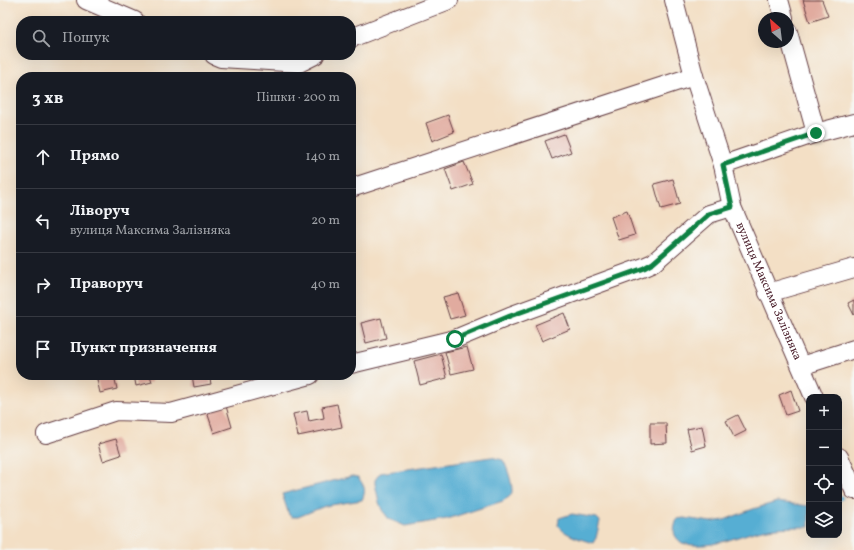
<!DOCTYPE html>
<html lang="uk">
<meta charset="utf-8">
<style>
:root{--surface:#171b24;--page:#242831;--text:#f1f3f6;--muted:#9ea1a6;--line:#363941}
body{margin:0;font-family:Vollkorn,serif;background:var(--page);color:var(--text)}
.controls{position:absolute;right:12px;bottom:12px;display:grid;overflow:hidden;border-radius:8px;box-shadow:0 4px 16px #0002}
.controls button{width:36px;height:36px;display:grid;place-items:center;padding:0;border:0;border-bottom:1px solid var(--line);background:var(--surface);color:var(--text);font:20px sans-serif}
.compass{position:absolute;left:758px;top:12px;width:36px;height:36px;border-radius:50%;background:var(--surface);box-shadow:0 4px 16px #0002;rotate:332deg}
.stop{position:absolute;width:12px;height:12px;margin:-9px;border:3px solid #0b8043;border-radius:50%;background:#fff}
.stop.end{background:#0b8043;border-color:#fff;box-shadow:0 1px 4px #0008}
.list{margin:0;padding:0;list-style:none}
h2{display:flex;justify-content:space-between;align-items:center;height:52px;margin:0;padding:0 16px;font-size:17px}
h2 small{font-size:13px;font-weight:400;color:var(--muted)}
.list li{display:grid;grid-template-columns:26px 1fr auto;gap:12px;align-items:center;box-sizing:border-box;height:64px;padding:0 16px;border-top:1px solid var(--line)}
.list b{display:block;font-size:15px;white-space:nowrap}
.list p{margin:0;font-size:13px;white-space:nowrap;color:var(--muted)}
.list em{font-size:13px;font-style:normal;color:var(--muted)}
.icon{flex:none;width:22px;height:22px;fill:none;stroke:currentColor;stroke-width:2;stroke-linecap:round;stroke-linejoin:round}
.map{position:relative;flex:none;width:854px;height:550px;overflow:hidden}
.search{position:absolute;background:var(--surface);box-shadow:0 4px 16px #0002;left:16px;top:16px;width:340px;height:44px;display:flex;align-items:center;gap:10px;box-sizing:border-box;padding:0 14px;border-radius:16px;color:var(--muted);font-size:15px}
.panel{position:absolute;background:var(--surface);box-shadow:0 4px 16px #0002;left:16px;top:72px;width:340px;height:308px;border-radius:16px}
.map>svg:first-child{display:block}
.water{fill:#56aed3;stroke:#50667f}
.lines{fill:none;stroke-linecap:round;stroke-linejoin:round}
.stream{stroke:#56aed3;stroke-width:4.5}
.building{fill:#e1ab9f}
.minor-casing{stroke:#633c42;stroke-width:20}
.minor{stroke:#fff;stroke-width:18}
.route{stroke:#0b8043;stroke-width:5}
.labels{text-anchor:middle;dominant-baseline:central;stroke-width:3;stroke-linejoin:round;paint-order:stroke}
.street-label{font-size:12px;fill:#4a1f2b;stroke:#f6f6f2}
</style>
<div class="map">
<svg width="854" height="550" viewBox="0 0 854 550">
<rect width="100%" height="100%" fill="#f6f6f2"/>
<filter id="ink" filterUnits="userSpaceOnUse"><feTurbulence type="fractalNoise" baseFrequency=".025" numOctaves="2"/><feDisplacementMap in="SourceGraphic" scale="8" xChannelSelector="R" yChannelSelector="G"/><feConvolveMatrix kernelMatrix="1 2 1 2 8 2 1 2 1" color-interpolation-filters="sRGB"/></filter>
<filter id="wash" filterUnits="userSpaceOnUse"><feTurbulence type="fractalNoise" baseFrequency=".012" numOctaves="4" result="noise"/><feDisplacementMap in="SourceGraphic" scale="16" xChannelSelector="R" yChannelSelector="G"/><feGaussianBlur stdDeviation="0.9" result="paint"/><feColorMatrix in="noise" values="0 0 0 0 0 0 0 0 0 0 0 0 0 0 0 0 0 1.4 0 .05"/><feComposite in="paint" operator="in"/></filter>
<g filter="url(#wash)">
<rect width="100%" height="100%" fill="#f3dfc5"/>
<!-- water -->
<path class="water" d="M 491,457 L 503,460 C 507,466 515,490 511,495 C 509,498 505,499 503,501 L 447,519 L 405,526 L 389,519 L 382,510 L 379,502 L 375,484 L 375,480 L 380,473 Z
M 352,476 L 358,477 C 364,486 367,489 362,500 L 325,506 L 298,517 L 292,517 L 289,515 L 282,494 Z
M 777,502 L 809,506 L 809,527 C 791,527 771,527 754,532 C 730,539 707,550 682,543 C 672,535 673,531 677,519 L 684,518 L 711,522 L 724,520 L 753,509 Z
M 572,514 L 597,518 L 600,521 L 596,538 L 593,543 C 580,539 567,536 558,526 L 559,518 Z"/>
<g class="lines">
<!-- stream -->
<path class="stream" d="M 839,499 L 841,498"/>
</g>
<g id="blocks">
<!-- building -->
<path class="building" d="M 803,0 L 822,0 L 828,16 L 810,22 Z
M 448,115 L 454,132 L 432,141 L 426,123 Z
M 564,134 L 571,152 L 552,159 L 545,141 Z
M 464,162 L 473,184 L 453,191 L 445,169 Z
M 673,179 L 680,204 L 661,209 L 654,184 Z
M 627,211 L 635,235 L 619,240 L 611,217 Z
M 458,293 L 465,315 L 450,319 L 443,297 Z
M 854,300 L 854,315 L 848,303 Z
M 564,313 L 570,329 L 542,341 L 535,325 Z
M 381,318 L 386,338 L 366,343 L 361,323 Z
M 467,347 L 473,369 L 451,374 L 445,352 Z
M 441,354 L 447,378 L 420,385 L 414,361 Z
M 96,375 L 114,375 L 117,389 L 100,393 Z
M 134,375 L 150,375 L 152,382 L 136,386 Z
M 192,375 L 209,375 L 211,384 L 194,387 Z
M 791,390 L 798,411 L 786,415 L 779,395 Z
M 337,404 L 342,427 L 298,436 L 293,414 L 307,411 L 309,421 L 324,418 L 322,407 Z
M 226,406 L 232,427 L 214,433 L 207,412 Z
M 738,415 L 746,431 L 734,437 L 726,421 Z
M 650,423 L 666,423 L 667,443 L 650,444 Z
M 702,426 L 706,446 L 692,450 L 687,429 Z
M 116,439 L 121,455 L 103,461 L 98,444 Z"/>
</g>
</g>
<g filter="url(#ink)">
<use href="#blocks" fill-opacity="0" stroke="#633c42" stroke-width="1"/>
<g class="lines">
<!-- minor casing -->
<g class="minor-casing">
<g id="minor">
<path d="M 86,0 L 135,21"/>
<path id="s1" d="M 674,0 L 694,76 L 723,165 L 732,207 L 814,397"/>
<path d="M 779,0 L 784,18"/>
<path d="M 788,32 L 816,133"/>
<path d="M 351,38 L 449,0"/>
<path d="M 214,55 L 221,58 L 299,63 L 315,55"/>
<path d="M 723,165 L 816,133 L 854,123"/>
<path d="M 351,188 L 694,76"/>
<path d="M 768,293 L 854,268"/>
<path d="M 351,364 L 455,339 L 510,316 L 644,267 L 653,263 L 709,214 L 732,207"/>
<path d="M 801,366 L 854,349"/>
<path d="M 46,434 L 116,411 L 171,413 L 310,375"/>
<path d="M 839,457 L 854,490"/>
</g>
</g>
<!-- minor -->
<use href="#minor" class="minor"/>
</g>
</g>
<g class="lines" filter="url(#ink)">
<!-- route -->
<path class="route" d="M 455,339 L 510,316 L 644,268 L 653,263 L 709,214 L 732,207 L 723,165 L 816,133"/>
</g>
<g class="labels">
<!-- street labels -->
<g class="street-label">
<text stroke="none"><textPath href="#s1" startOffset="307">вулиця Максима Залізняка</textPath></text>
</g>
</g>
</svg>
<div class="controls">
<button>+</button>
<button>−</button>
<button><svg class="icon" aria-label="locate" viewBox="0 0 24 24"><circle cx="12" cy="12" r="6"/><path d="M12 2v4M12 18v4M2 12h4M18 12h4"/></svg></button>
<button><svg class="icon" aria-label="layers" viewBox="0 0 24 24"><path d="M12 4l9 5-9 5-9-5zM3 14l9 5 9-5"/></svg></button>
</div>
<svg class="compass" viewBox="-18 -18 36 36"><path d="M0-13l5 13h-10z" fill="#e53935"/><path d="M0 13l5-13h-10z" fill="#9ea1a6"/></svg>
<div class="stop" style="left:455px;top:339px"></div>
<div class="stop end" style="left:816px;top:133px"></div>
<div class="search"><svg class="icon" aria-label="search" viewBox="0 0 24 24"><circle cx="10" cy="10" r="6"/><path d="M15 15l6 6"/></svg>Пошук</div>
<section class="panel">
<h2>3 хв<small>Пішки · 200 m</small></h2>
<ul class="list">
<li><svg class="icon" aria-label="ahead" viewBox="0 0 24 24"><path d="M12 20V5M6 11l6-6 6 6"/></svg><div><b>Прямо</b></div><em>140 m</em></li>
<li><svg class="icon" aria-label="left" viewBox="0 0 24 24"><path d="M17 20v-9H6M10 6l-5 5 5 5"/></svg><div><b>Ліворуч</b><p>вулиця Максима Залізняка</p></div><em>20 m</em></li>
<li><svg class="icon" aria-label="right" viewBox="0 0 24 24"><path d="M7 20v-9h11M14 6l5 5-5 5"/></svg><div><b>Праворуч</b></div><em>40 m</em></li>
<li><svg class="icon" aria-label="arrive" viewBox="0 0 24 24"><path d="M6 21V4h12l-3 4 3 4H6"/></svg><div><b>Пункт призначення</b></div></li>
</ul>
</section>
</div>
